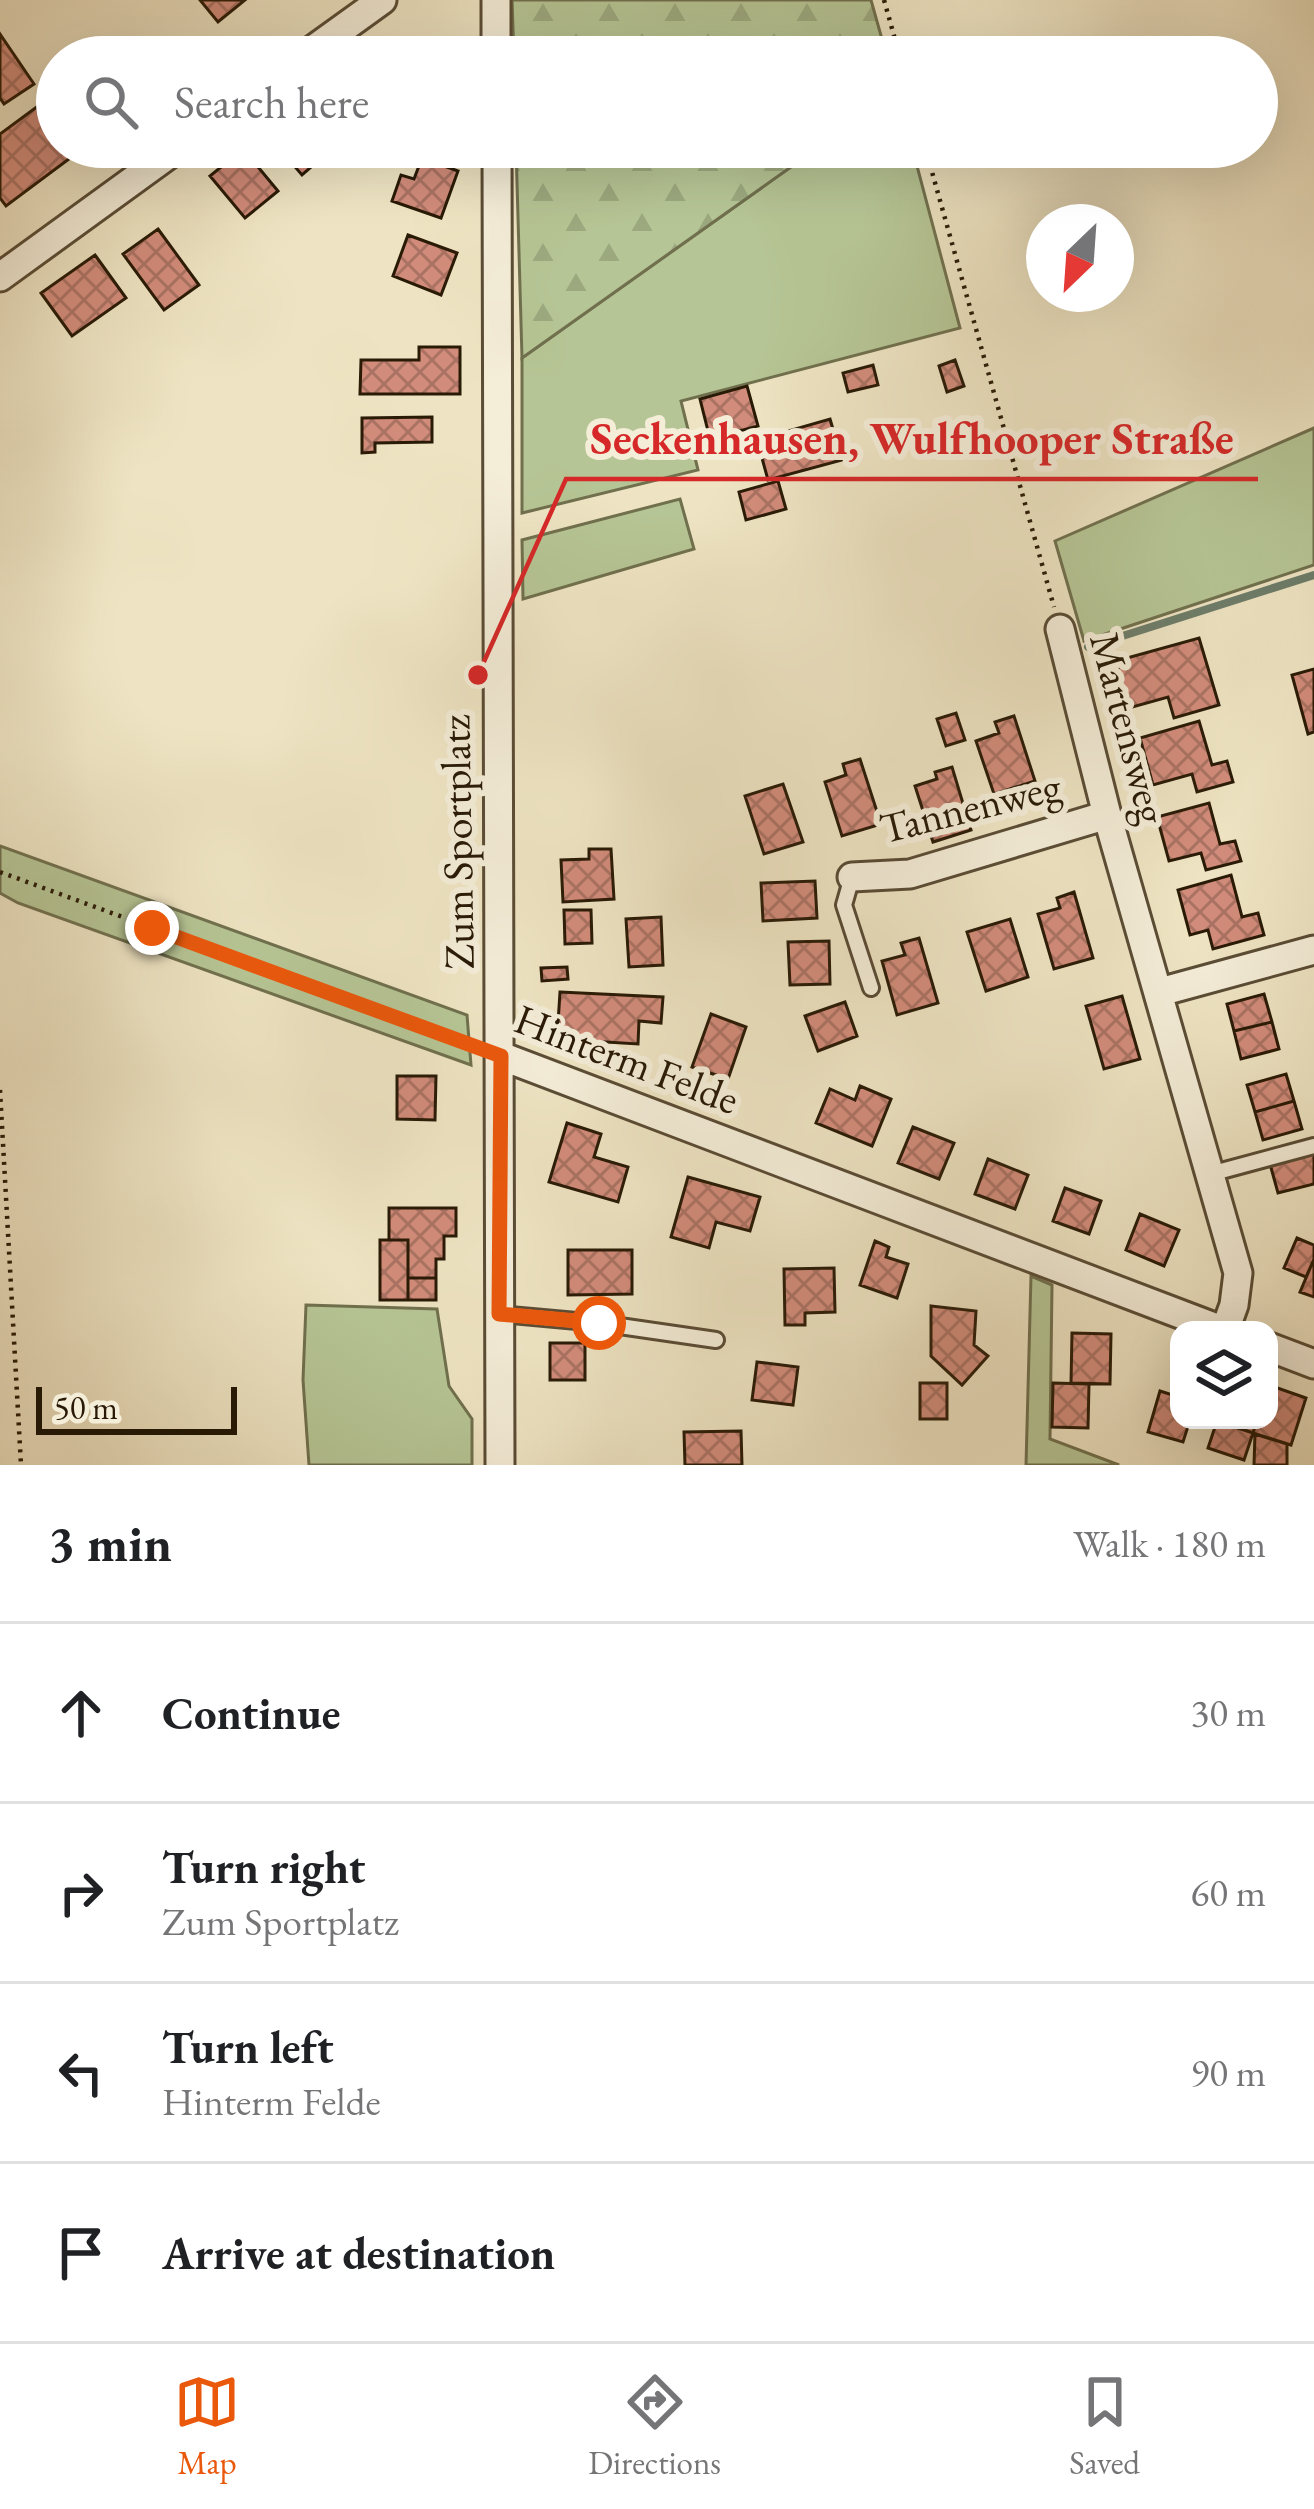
<!DOCTYPE html>
<meta charset="utf-8">
<style>
:root{--surface:#fff;--page:#f6f6f6;--text:#202124;--muted:#757577;--line:#e0e0e0;--accent:#ea580c}
body{margin:0;font-family:"EB Garamond",serif;background:var(--page);color:var(--text)}
.controls{position:absolute;right:36px;bottom:36px;display:grid;overflow:hidden;border-radius:24px;box-shadow:0 12px 48px #0002}
.controls button{width:108px;height:108px;display:grid;place-items:center;padding:0;border:0;border-bottom:3px solid var(--line);background:var(--surface);color:var(--text);font:60px sans-serif}
.compass{position:absolute;left:1026px;top:204px;width:108px;height:108px;border-radius:50%;background:var(--surface);box-shadow:0 12px 48px #0002;rotate:205deg}
.scale{position:absolute;left:36px;bottom:30px;width:201px;box-sizing:border-box;padding-left:12px;border:6px solid #291a06;border-top:0;font-size:33px;line-height:42px;white-space:nowrap;color:#291a06;-webkit-text-stroke:9px #f4edd8;paint-order:stroke}
.stop{position:absolute;width:36px;height:36px;margin:-27px;border:9px solid #ea580c;border-radius:50%;background:#fff}
.stop.end{background:#ea580c;border-color:#fff;box-shadow:0 3px 12px #0008}
.list{margin:0;padding:0;list-style:none}
h2{display:flex;justify-content:space-between;align-items:center;height:156px;margin:0;padding:0 48px;font-size:51px}
h2 small{font-size:39px;font-weight:400;color:var(--muted)}
.list li{display:grid;grid-template-columns:78px 1fr auto;gap:36px;align-items:center;box-sizing:border-box;height:180px;padding:0 48px;border-top:3px solid var(--line)}
.list b{display:block;font-size:45px;white-space:nowrap}
.list p{margin:0;font-size:39px;white-space:nowrap;color:var(--muted)}
.list em{font-size:39px;font-style:normal;color:var(--muted)}
.icon{flex:none;width:66px;height:66px;fill:none;stroke:currentColor;stroke-width:2;stroke-linecap:round;stroke-linejoin:round}
.map{position:relative;flex:none;width:1314px;height:1465px;overflow:hidden}
.search{position:absolute;background:var(--surface);box-shadow:0 12px 48px #0002;left:36px;right:36px;top:36px;height:132px;display:flex;align-items:center;gap:30px;box-sizing:border-box;padding:0 42px;border-radius:66px;color:var(--muted);font-size:45px}
.sheet{height:876px;background:var(--surface)}
nav{display:flex;justify-content:space-around;align-items:center;box-sizing:border-box;height:168px;border-top:3px solid var(--line);background:var(--surface);font-size:33px;color:var(--muted)}
nav a{display:grid;justify-items:center;gap:6px}
nav .on{color:var(--accent)}
.map>svg:first-child{display:block}
.green{fill:#b6c595;stroke:#70704e;stroke-width:3}
.forest{fill:url(#forest-firs);stroke:#70704e;stroke-width:3}
.lines{fill:none;stroke-linecap:round;stroke-linejoin:round}
.stream{stroke:#6d7d6a;stroke-width:8}
.building{fill:url(#building-cross-hatch);stroke:#291a06;stroke-width:3}
.service-casing{stroke:#5a4c35;stroke-width:20}
.minor-casing{stroke:#5a4c35;stroke-width:33}
.path{stroke:#291a06;stroke-width:4.5;stroke-dasharray:3 6;stroke-linecap:butt}
.service{stroke:#f4edd8;stroke-width:14}
.minor{stroke:#f4edd8;stroke-width:27}
.route{stroke:#ea580c;stroke-width:15}
.labels{text-anchor:middle;dominant-baseline:central;stroke-width:12;stroke-linejoin:round;paint-order:stroke}
.street-label{font-size:42px;fill:#291a06;stroke:#f4edd8}
.leader{fill:none;stroke:#d62828;stroke-width:4.5}
.callout-dot{fill:#d62828;stroke:#f4edd8;stroke-width:4.5}
.callout-label{font-size:45px;text-anchor:middle;font-weight:bold;fill:#d62828;stroke:#f4edd8;stroke-width:12;stroke-linejoin:round;paint-order:stroke}
</style>
<div class="map">
<svg width="1314" height="1465" viewBox="0 0 1314 1465">
<defs>
<pattern id="forest-firs" width="22" height="20" patternUnits="userSpaceOnUse" patternTransform="scale(3)"><rect width="22" height="20" fill="#b6c595"/><path d="M5 1l3.5 6h-7zM16 11l3.5 6h-7z" fill="#9ca97f"/></pattern>
<pattern id="building-cross-hatch" width="8" height="8" patternUnits="userSpaceOnUse" patternTransform="scale(3)"><rect width="8" height="8" fill="#d28c7b"/><path d="M0 0l8 8M0 8l8-8" fill="none" stroke="#aa7263"/></pattern>
</defs>
<rect width="100%" height="100%" fill="#eee4c3"/>
<filter id="stains"><feTurbulence type="fractalNoise" baseFrequency=".00167" numOctaves="4"/><feColorMatrix values="0 0 0 0 .2 0 0 0 0 .09 0 0 0 0 .02 0 0 0 .5 -.17"/></filter>
<radialGradient id="worn" r=".72"><stop offset=".6" stop-color="#630" stop-opacity="0"/><stop offset="1" stop-color="#630" stop-opacity=".3"/></radialGradient>
<!-- green -->
<path class="green" d="M 819,147 L 912,147 L 960,328 L 681,401 L 698,470 L 522,513 L 522,358 Z
M 1314,428 L 1314,565 L 1084,641 L 1055,541 Z
M 680,499 L 694,549 L 523,599 L 522,540 Z
M 0,846 L 467,1015 L 471,1065 L 18,903 L 0,893 Z
M 1031,1276 L 1052,1285 L 1050,1439 L 1119,1465 L 1026,1465 Z
M 306,1305 L 437,1309 L 449,1386 L 472,1419 L 472,1465 L 309,1465 L 303,1380 Z"/>
<!-- forest -->
<path class="forest" d="M 512,0 L 871,0 L 887,57 L 514,57 Z
M 516,147 L 819,147 L 522,358 Z"/>
<g class="lines">
<!-- stream -->
<path class="stream" d="M 1088,647 L 1314,575"/>
</g>
<!-- building -->
<path class="building" d="M 200,0 L 245,0 L 218,22 Z
M 0,34 L 34,84 L 4,104 L 0,98 Z
M 401,39 L 416,57 L 377,57 Z
M 57,92 L 57,147 L 85,147 L 6,206 L 0,198 L 0,134 Z
M 278,147 L 332,147 L 333,148 L 302,175 Z
M 243,149 L 278,191 L 245,218 L 210,176 Z
M 422,158 L 458,171 L 441,218 L 392,201 L 401,175 L 414,179 Z
M 158,229 L 199,285 L 164,310 L 123,254 Z
M 408,235 L 457,253 L 441,295 L 393,276 Z
M 95,255 L 126,298 L 72,336 L 41,293 Z
M 419,347 L 460,347 L 460,394 L 360,394 L 361,360 L 419,360 Z
M 955,360 L 964,386 L 947,392 L 939,366 Z
M 873,365 L 878,385 L 848,392 L 843,373 Z
M 747,386 L 758,426 L 710,439 L 700,399 Z
M 432,417 L 432,442 L 375,443 L 375,452 L 362,453 L 362,418 Z
M 830,419 L 842,460 L 768,480 L 757,440 Z
M 778,481 L 786,509 L 746,520 L 739,492 Z
M 1199,638 L 1219,705 L 1174,718 L 1168,697 L 1129,708 L 1116,661 Z
M 1314,669 L 1314,732 L 1308,734 L 1292,675 Z
M 956,713 L 965,740 L 946,746 L 937,719 Z
M 1014,716 L 1035,781 L 994,794 L 976,741 L 999,733 L 995,722 Z
M 1199,721 L 1212,765 L 1227,761 L 1233,782 L 1197,792 L 1192,774 L 1153,785 L 1140,738 Z
M 860,759 L 881,824 L 842,836 L 825,782 L 846,775 L 843,764 Z
M 952,767 L 971,830 L 933,842 L 915,786 L 937,779 L 935,772 Z
M 783,784 L 803,842 L 764,854 L 745,796 Z
M 1209,803 L 1220,844 L 1235,841 L 1241,861 L 1206,870 L 1201,853 L 1169,861 L 1157,817 Z
M 589,849 L 611,849 L 614,899 L 563,902 L 561,860 L 589,859 Z
M 1231,875 L 1242,917 L 1258,913 L 1264,935 L 1213,949 L 1208,930 L 1190,935 L 1178,890 Z
M 815,881 L 817,918 L 763,921 L 761,883 Z
M 1074,892 L 1093,958 L 1054,969 L 1038,914 L 1060,908 L 1057,898 Z
M 564,910 L 591,910 L 592,943 L 565,944 Z
M 661,917 L 663,965 L 629,967 L 626,919 Z
M 1010,919 L 1028,977 L 986,991 L 967,932 Z
M 919,938 L 938,1003 L 897,1015 L 882,961 L 905,955 L 901,943 Z
M 829,941 L 830,984 L 790,985 L 788,942 Z
M 567,967 L 568,979 L 542,981 L 541,968 Z
M 560,992 L 663,997 L 661,1023 L 639,1021 L 638,1044 L 557,1039 Z
M 1264,994 L 1272,1022 L 1234,1031 L 1227,1004 Z
M 1122,996 L 1140,1059 L 1104,1069 L 1086,1006 Z
M 845,1002 L 857,1036 L 818,1051 L 805,1016 Z
M 711,1014 L 746,1027 L 728,1079 L 692,1067 Z
M 1272,1022 L 1279,1049 L 1241,1059 L 1234,1031 Z
M 1286,1074 L 1294,1101 L 1255,1112 L 1247,1085 Z
M 397,1076 L 436,1076 L 435,1120 L 397,1119 Z
M 860,1086 L 891,1099 L 872,1146 L 816,1123 L 830,1089 L 855,1100 Z
M 1294,1101 L 1302,1129 L 1263,1140 L 1255,1112 Z
M 567,1123 L 601,1134 L 594,1157 L 628,1167 L 618,1202 L 549,1182 Z
M 913,1127 L 954,1143 L 939,1179 L 898,1163 Z
M 1314,1152 L 1314,1184 L 1278,1193 L 1270,1164 Z
M 988,1159 L 1028,1175 L 1015,1209 L 975,1194 Z
M 688,1177 L 760,1197 L 750,1231 L 716,1222 L 709,1248 L 671,1237 Z
M 1065,1188 L 1101,1201 L 1089,1234 L 1053,1221 Z
M 389,1208 L 456,1208 L 456,1236 L 444,1236 L 444,1259 L 436,1259 L 436,1278 L 408,1278 L 408,1240 L 389,1240 Z
M 1140,1214 L 1179,1230 L 1164,1266 L 1126,1250 Z
M 1297,1238 L 1314,1245 L 1314,1259 L 1306,1277 L 1284,1268 Z
M 380,1240 L 408,1240 L 408,1300 L 380,1300 Z
M 875,1241 L 889,1247 L 886,1257 L 908,1264 L 897,1298 L 860,1285 Z
M 568,1250 L 632,1250 L 632,1294 L 568,1295 Z
M 1314,1259 L 1314,1297 L 1300,1292 Z
M 834,1268 L 835,1312 L 805,1313 L 805,1325 L 785,1325 L 784,1269 Z
M 408,1278 L 436,1278 L 436,1300 L 408,1300 Z
M 931,1306 L 976,1311 L 974,1345 L 988,1356 L 962,1385 L 931,1356 Z
M 1072,1333 L 1111,1334 L 1110,1384 L 1071,1383 Z
M 550,1343 L 585,1343 L 585,1380 L 550,1380 Z
M 757,1362 L 798,1367 L 793,1405 L 752,1400 Z
M 920,1383 L 947,1383 L 947,1419 L 920,1419 Z
M 1053,1383 L 1089,1384 L 1088,1428 L 1052,1427 Z
M 1269,1385 L 1306,1398 L 1291,1445 L 1253,1433 L 1257,1420 L 1269,1420 Z
M 1160,1391 L 1179,1397 L 1179,1420 L 1190,1420 L 1183,1442 L 1148,1432 Z
M 1217,1420 L 1257,1420 L 1253,1433 Z
M 1217,1421 L 1253,1433 L 1244,1460 L 1208,1448 Z
M 741,1431 L 742,1465 L 685,1465 L 684,1432 Z
M 1255,1434 L 1287,1444 L 1287,1465 L 1254,1465 Z"/>
<g class="lines">
<!-- service casing -->
<g class="service-casing">
<path id="service" d="M 852,877 L 844,905 L 871,988
M 1210,1174 L 1314,1146
M 499,1314 L 599,1323 L 716,1340"/>
</g>
<!-- minor casing -->
<g class="minor-casing">
<path id="minor" d="M 496,0 L 496,57
M 303,57 L 382,0
M 497,147 L 500,1465
M 0,277 L 179,147
M 1060,629 L 1107,815 L 1238,1273 L 1234,1305 L 1225,1330
M 852,877 L 910,874 L 1107,815
M 1160,992 L 1314,950
M 501,1056 L 1222,1330
M 1269,1347 L 1314,1364"/>
</g>
<!-- path -->
<path class="path" d="M 884,0 L 900,57
M 925,147 L 1054,607
M 0,872 L 474,1046
M 0,1090 L 21,1465"/>
<!-- service -->
<use href="#service" class="service"/>
<!-- minor -->
<use href="#minor" class="minor"/>
</g>
<g class="lines">
<!-- route -->
<path class="route" d="M 152,928 L 501,1056 L 499,1314 L 599,1323"/>
</g>
<g class="labels">
<!-- street labels -->
<g class="street-label">
<text transform="translate(1129 728) rotate(75)">Martensweg</text>
<text transform="translate(970 807) rotate(-14)">Tannenweg</text>
<text transform="translate(457 842) rotate(-91)">Zum Sportplatz</text>
<text transform="translate(627 1059) rotate(21)">Hinterm Felde</text>
</g>
</g>
<!-- callouts -->
<path class="leader" d="M478 675L566 479H1258"/>
<circle class="callout-dot" cx="478" cy="675" r="12"/>
<g class="callout-label">
<text x="912" y="454">Seckenhausen, Wulfhooper Straße</text>
</g>
<rect width="100%" height="100%" filter="url(#stains)"/>
<rect width="100%" height="100%" fill="url(#worn)"/>
</svg>
<div class="controls">
<button><svg class="icon" aria-label="layers" viewBox="0 0 24 24"><path d="M12 4l9 5-9 5-9-5zM3 14l9 5 9-5"/></svg></button>
</div>
<svg class="compass" viewBox="-18 -18 36 36"><path d="M0-13l5 13h-10z" fill="#e53935"/><path d="M0 13l5-13h-10z" fill="#757577"/></svg>
<div class="scale">50 m</div>
<div class="stop" style="left:599px;top:1323px"></div>
<div class="stop end" style="left:152px;top:928px"></div>
<div class="search"><svg class="icon" aria-label="search" viewBox="0 0 24 24"><circle cx="10" cy="10" r="6"/><path d="M15 15l6 6"/></svg>Search here</div>
</div>
<section class="sheet">
<h2>3 min<small>Walk · 180 m</small></h2>
<ul class="list">
<li><svg class="icon" aria-label="ahead" viewBox="0 0 24 24"><path d="M12 20V5M6 11l6-6 6 6"/></svg><div><b>Continue</b></div><em>30 m</em></li>
<li><svg class="icon" aria-label="right" viewBox="0 0 24 24"><path d="M7 20v-9h11M14 6l5 5-5 5"/></svg><div><b>Turn right</b><p>Zum Sportplatz</p></div><em>60 m</em></li>
<li><svg class="icon" aria-label="left" viewBox="0 0 24 24"><path d="M17 20v-9H6M10 6l-5 5 5 5"/></svg><div><b>Turn left</b><p>Hinterm Felde</p></div><em>90 m</em></li>
<li><svg class="icon" aria-label="arrive" viewBox="0 0 24 24"><path d="M6 21V4h12l-3 4 3 4H6"/></svg><div><b>Arrive at destination</b></div></li>
</ul>
</section>
<nav>
<a class="on"><svg class="icon" aria-label="map" viewBox="0 0 24 24"><path d="M3 6l6-2 6 2 6-2v14l-6 2-6-2-6 2zM9 4v14M15 6v14"/></svg>Map</a>
<a><svg class="icon" aria-label="directions" viewBox="0 0 24 24"><path d="M12 3l9 9-9 9-9-9zM9 14v-3h6M13 9l2 2-2 2"/></svg>Directions</a>
<a><svg class="icon" aria-label="saved" viewBox="0 0 24 24"><path d="M7 4h10v16l-5-4-5 4z"/></svg>Saved</a>
</nav>
